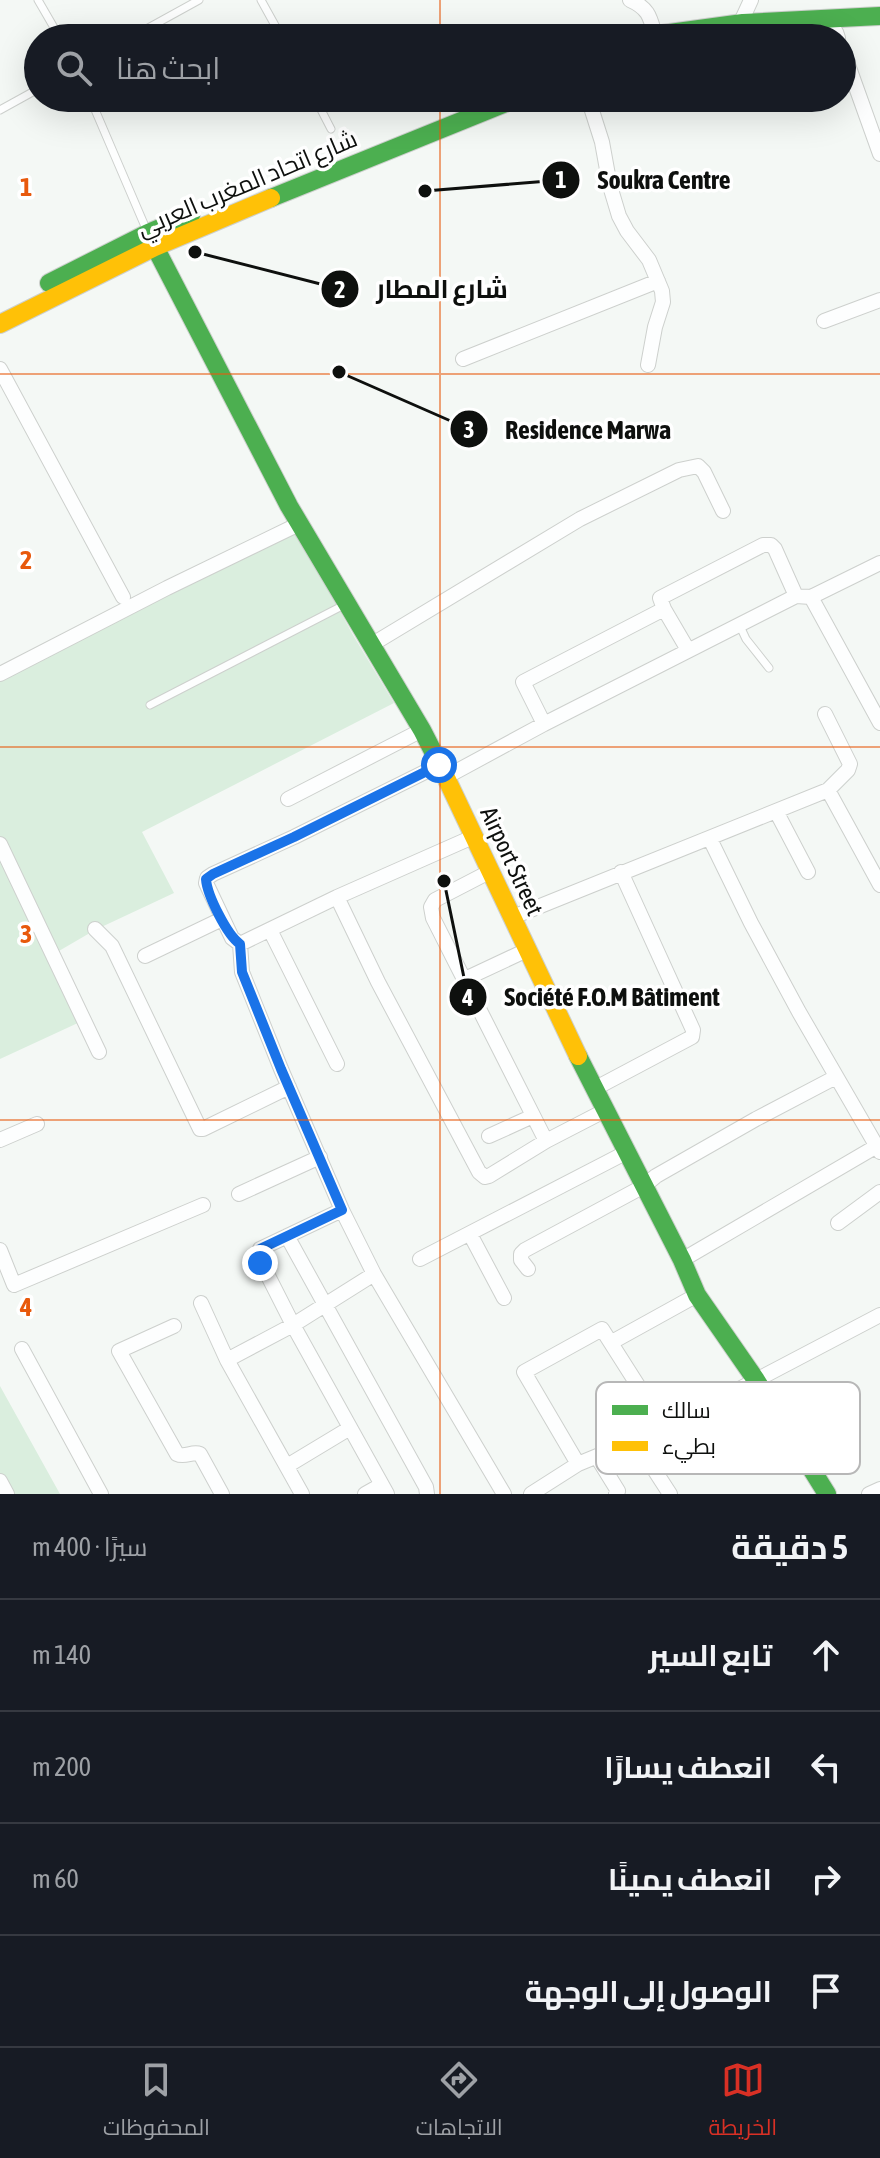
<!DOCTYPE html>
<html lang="ar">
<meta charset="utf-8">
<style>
:root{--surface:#171b24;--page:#242831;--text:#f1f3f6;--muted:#9ea1a6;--line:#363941;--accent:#d93025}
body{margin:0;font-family:"Asap Condensed",Cairo,sans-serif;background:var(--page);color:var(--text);direction:rtl}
.stop{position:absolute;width:24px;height:24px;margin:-18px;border:6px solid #1a73e8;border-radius:50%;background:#fff}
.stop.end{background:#1a73e8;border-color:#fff;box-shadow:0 2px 8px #0008}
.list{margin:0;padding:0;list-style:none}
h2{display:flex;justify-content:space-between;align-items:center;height:104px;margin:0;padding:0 32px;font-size:34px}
h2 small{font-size:26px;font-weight:400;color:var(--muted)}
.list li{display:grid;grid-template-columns:52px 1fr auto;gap:24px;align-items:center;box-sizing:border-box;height:112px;padding:0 32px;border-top:2px solid var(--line)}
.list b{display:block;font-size:30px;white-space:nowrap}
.list em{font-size:26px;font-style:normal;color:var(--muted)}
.icon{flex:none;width:44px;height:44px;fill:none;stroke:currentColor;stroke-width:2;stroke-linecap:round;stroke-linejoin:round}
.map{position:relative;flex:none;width:880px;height:1494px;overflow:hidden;direction:ltr}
.search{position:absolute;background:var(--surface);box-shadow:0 8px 32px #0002;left:24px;right:24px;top:24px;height:88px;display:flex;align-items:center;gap:20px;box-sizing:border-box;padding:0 28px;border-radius:44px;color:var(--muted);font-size:30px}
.sheet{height:552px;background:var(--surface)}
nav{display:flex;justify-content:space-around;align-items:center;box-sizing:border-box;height:112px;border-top:2px solid var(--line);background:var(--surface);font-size:22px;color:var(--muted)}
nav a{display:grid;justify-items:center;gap:4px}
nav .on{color:var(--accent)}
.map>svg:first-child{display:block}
.green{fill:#daeede}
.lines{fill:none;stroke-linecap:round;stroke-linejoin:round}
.lane-casing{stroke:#cdd0cd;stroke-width:9}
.street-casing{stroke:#cdd0cd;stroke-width:16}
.fast-casing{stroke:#cdd0cd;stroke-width:20}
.slow-casing{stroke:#cdd0cd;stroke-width:20}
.lane{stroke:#fdfefe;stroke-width:7}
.street{stroke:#fdfefe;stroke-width:14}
.fast{stroke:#4caf50;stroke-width:18}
.slow{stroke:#ffc107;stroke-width:18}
.route{stroke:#1a73e8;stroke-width:10}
.grid{fill:none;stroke:#e8590c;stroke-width:2;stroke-opacity:0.55}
.labels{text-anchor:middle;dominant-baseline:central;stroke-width:7;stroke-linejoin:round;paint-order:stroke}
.street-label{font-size:24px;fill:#0e100e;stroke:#fff}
.key{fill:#fff;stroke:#b7b7b7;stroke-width:2}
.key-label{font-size:22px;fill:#0e100e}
.grid-label{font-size:26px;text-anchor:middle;font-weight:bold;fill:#e8590c;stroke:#fff;stroke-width:7;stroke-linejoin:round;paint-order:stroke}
.leader{fill:none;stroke:#0e100e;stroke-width:3}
.callout-dot{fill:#0e100e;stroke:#fff;stroke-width:3}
.mark-label{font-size:24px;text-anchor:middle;font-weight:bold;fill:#fff}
.callout-label{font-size:26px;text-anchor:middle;font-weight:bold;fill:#0e100e;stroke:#fff;stroke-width:7;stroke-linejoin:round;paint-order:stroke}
</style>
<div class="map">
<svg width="880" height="1494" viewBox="0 0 880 1494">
<rect width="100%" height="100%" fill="#f4f8f5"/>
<!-- green -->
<path class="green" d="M 290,520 L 353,635 L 394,703 L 142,832 L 174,893 L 95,930 L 52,955 L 80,1022 L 0,1059 L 0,666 Z
M 0,1386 L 60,1494 L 0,1494 Z"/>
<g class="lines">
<!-- lane casing -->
<g class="lane-casing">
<path id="lane" d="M 38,0 L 60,38
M 261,0 L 282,38
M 130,38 L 199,0
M 90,98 L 147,231
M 315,98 L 331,129
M 0,110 L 38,89
M 739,624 L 746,639 L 769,668
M 150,705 L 344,605"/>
</g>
<!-- street casing -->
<g class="street-casing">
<path id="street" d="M 630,0 C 650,9 650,18 656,38
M 740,24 L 751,0
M 836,32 L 838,38
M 842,48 L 880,154
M 588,98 L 602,142 L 610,186 L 619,216 L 627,231 L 649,260 L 662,291 L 663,302 L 655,327 L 648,365
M 824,321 L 880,300
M 463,359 L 658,281
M 0,369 L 123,597
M 811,597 L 880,723
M 371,645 L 580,519 L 679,470 L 698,466 L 704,472 L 723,511
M 688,650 L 664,609 L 660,598 L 763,545 L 771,545 L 775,549 L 796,596
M 0,674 L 167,588 L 301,523
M 825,714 L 850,764 L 848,770 L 828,790
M 544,724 L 523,682 L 664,609
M 439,765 L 294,837 L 213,874 L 207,878 L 206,883 L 232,938 L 240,944 L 242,972 L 281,1069 L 342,1210 L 374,1274 L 504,1494
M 446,777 L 544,724 L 796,596 L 811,597 L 880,563
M 288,799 L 422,730
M 776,811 L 808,872
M 710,839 L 751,923 L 799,1012 L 880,1152
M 0,844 L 99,1052
M 491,871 L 435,900 L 431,907 L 433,918 L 546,1141 L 606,1110
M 337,897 L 378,982 L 479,1172 L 485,1177 L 489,1176 L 546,1141
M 513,917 L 828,790 L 880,885
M 95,929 L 112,946 L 200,1129 L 203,1129 L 289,1087
M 270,930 L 337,1064
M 240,944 L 337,897 L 475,836
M 145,956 L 222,919
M 465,979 L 527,950
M 594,1089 L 692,1037 L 693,1030 L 621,872
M 489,1136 L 533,1116
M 0,1140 L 37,1124
M 239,1194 L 320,1157
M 342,1210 L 260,1249 L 259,1258 L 293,1325 L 387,1494
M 838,1223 L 880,1192
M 470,1234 L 504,1298
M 287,1236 L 426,1487 L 427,1494
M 0,1250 L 14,1285 L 203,1205
M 420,1259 L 627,1152
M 682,1260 L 877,1146
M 528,1269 L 521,1260 L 521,1254 L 525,1250 L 644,1186 L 656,1176 L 756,1119 L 836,1077
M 201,1303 L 227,1360 L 302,1494
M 174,1326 L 119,1351 L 177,1454 C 185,1458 192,1451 200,1454 L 222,1494
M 612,1342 L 697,1295
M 22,1349 L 101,1494
M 227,1360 L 293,1325 L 374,1274
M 635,1440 L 670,1494
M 597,1457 L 618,1491 L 616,1494
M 578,1464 L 524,1372 L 602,1329 L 665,1428
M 287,1466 L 350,1428
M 0,1481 L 7,1494
M 365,1494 L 381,1485
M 531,1494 L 578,1464 L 665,1428 L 880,1315
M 869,1494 L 880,1489"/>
</g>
<!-- fast casing -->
<g class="fast-casing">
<path id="fast" d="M 633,38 L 743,23 L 880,16
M 271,198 L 518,98
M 155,247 L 289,506 L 422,730 L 440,765
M 49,283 L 148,233 L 191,215
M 578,1056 L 682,1260 L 697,1295 L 756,1380 L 827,1494"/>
</g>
<!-- slow casing -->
<g class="slow-casing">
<path id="slow" d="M 0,324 L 155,247 L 271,198
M 440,765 L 578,1056"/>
</g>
<!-- lane -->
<use href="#lane" class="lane"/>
<!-- street -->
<use href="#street" class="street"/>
<!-- fast -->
<use href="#fast" class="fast"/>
<!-- slow -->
<use href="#slow" class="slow"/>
</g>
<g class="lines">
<!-- route -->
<path class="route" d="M 260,1263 L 259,1258 L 260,1249 L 342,1210 L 281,1069 L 242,972 L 240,944 C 227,935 207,895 206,879 L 213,874 L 294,837 L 439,765"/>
</g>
<!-- grid -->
<path class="grid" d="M 440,0 L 440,38M 440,98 L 440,1494M 0,374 L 880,374M 0,747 L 880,747M 0,1120 L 880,1120"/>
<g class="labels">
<!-- street labels -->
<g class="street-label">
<text transform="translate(247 183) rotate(-23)">شارع اتحاد المغرب العربي</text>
<text transform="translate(512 861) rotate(65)">Airport Street</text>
</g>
</g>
<!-- legend -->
<rect x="596" y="1382" width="264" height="92" rx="12" class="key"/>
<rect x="612" y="1405" width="36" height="10" fill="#4caf50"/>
<rect x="612" y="1441" width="36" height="10" fill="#ffc107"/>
<g class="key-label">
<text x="662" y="1418">سالك</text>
<text x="662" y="1454">بطيء</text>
</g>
<g class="grid-label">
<text x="26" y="196">1</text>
<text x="26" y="569">2</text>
<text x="26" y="943">3</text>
<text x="26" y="1316">4</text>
</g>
<!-- callouts -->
<path class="leader" d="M425 191L561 180M195 252L340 289M339 372L469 429M444 881L468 997"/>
<g class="callout-dot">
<circle cx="425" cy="191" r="8"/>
<circle cx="195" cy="252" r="8"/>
<circle cx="339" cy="372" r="8"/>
<circle cx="444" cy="881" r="8"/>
<circle cx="561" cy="180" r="20"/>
<circle cx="340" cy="289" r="20"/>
<circle cx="469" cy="429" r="20"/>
<circle cx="468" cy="997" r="20"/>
</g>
<g class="mark-label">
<text x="561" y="188">1</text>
<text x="340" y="298">2</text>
<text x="469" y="438">3</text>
<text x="468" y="1006">4</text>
</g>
<g class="callout-label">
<text x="664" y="189">Soukra Centre</text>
<text x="442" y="298">شارع المطار</text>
<text x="588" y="439">Residence Marwa</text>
<text x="612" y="1006">Société F.O.M Bâtiment</text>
</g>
</svg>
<div class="stop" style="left:439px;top:765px"></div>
<div class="stop end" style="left:260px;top:1263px"></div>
<div class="search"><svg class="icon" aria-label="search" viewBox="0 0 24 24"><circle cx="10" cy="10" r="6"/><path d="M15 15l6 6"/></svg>ابحث هنا</div>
</div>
<section class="sheet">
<h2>5 دقيقة<small>سيرًا · 400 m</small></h2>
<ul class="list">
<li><svg class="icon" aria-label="ahead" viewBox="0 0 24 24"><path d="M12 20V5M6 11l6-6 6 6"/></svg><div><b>تابع السير</b></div><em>140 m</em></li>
<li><svg class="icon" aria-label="left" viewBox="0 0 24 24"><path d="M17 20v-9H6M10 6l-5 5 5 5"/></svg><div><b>انعطف يسارًا</b></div><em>200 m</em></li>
<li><svg class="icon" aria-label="right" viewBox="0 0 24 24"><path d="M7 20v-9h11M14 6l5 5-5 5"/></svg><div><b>انعطف يمينًا</b></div><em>60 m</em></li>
<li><svg class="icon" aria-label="arrive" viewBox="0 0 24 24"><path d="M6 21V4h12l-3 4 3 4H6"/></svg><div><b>الوصول إلى الوجهة</b></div></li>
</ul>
</section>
<nav>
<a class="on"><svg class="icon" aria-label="map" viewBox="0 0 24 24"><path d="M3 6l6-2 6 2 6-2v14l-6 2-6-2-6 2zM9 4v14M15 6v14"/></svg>الخريطة</a>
<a><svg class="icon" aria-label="directions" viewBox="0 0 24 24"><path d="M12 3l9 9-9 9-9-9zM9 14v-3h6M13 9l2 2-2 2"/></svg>الاتجاهات</a>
<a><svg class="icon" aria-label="saved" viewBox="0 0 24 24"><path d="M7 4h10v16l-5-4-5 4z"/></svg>المحفوظات</a>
</nav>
